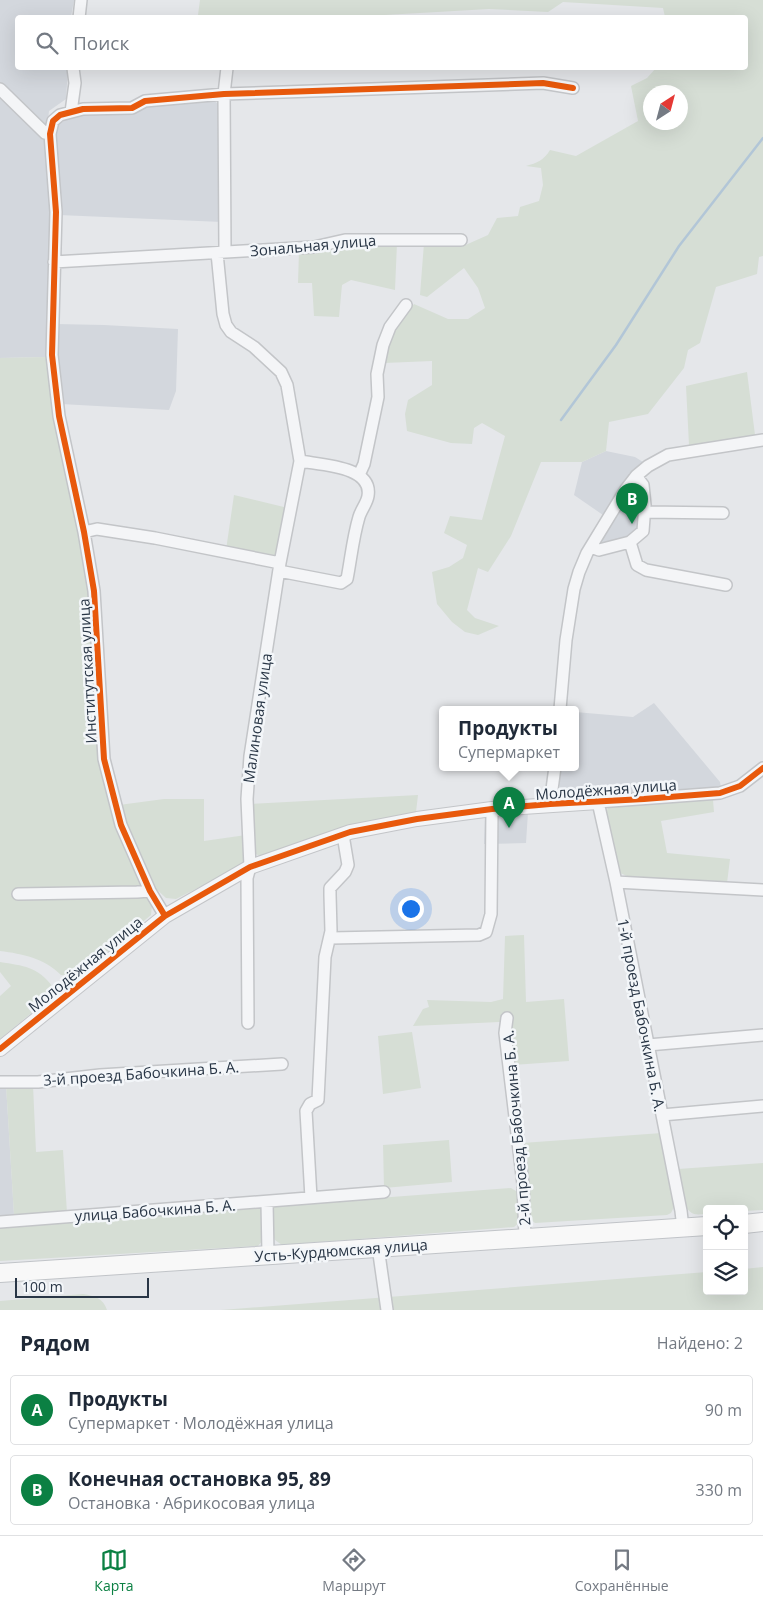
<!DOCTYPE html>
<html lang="ru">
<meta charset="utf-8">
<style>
:root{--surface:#fff;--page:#f6f6f7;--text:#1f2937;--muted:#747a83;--line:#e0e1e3;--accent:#0b8043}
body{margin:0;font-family:"Open Sans",sans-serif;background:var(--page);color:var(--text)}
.controls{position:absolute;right:15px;bottom:15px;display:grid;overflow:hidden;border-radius:5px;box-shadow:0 5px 20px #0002}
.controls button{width:45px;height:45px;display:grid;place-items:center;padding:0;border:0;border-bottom:1px solid var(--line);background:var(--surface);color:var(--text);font:25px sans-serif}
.compass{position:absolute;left:643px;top:85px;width:45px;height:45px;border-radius:50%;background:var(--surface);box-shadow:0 5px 20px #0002;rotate:36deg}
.scale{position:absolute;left:15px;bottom:12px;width:134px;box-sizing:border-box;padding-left:5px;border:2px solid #293646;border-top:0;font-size:14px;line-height:18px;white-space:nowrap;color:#293646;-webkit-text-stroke:4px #f3f6f9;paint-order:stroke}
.you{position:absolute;left:410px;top:908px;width:18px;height:18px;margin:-12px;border:4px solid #fff;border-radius:50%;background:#1a73e8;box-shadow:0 0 0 8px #1a73e833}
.badge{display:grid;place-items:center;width:32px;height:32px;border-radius:50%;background:var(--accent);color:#fff;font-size:16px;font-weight:700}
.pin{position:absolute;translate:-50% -41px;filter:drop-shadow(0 1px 2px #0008)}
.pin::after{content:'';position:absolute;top:26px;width:18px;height:15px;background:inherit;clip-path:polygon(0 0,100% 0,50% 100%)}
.popup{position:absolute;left:439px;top:706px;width:140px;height:65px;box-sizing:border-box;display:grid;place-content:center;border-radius:5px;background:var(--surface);filter:drop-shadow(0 1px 4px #0005);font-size:16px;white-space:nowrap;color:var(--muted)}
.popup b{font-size:19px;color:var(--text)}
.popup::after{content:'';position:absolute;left:50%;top:100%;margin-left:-10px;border:10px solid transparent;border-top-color:var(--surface)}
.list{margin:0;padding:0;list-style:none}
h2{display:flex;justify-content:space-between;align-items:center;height:65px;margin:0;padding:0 20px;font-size:21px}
h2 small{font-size:16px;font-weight:400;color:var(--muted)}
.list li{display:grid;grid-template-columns:32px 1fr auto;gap:15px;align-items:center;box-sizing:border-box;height:70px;margin:0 10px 10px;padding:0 10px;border:1px solid var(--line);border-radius:5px}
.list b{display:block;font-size:19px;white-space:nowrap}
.list p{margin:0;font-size:16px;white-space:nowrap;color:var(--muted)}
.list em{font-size:16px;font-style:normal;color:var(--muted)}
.icon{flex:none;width:28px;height:28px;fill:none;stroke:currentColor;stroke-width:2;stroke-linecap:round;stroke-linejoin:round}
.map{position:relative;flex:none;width:763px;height:1310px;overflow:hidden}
.search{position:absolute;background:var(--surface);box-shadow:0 5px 20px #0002;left:15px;right:15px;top:15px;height:55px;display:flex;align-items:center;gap:12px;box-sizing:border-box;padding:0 18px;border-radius:5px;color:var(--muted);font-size:19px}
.sheet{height:225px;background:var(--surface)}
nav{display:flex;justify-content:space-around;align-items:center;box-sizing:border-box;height:70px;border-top:1px solid var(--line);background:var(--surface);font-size:14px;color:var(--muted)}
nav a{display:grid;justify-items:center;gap:2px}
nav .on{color:var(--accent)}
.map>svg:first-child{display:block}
.built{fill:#d3d7dd}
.green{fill:#d6ded5;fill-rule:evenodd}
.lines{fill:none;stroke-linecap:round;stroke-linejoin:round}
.stream{stroke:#b2c6d7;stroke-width:2.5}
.minor-casing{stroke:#c3c5c8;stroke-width:14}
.tertiary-casing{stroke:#c3c5c8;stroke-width:16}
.primary-casing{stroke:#c1c4c8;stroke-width:20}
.minor{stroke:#f4f5f7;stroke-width:11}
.tertiary{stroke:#f4f5f7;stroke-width:14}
.primary{stroke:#f8f8f8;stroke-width:18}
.cycleway-casing{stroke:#f3f6f9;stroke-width:9}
.cycleway{stroke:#e8590c;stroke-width:6}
.labels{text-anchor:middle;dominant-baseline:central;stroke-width:5;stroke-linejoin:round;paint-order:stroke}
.street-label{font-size:15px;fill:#293646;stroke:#f3f6f9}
</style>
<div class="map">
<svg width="763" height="1310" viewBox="0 0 763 1310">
<rect width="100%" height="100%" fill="#e5e7ea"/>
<!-- built -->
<path class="built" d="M 0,0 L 74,0 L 71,17 L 18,18 L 18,68 L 68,68 L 66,99 L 49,111 L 45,145 L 50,210 L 46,357 L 0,358 Z
M 209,98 L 215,101 L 221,107 L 222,222 L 59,215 L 56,143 L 58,125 L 65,119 L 73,116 L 131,112 L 148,104 Z
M 56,324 L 104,325 L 178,329 L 176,391 L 169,410 L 61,404 L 55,355 Z
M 606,451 L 635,457 L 643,462 L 629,476 L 603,515 L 574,495 L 582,462 Z
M 632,494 L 641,501 L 639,528 L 631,536 L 604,544 L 600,539 L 624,497 Z
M 654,703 L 720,782 L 721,788 L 570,799 L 562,796 L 559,784 L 561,767 L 575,767 L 575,712 L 633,717 Z
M 528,812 L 526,843 L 484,844 L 485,815 Z
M 0,1085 L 6,1085 L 14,1215 L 0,1216 Z"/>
<!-- green -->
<path class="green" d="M 200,0 L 763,0 L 763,256 L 759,257 L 757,274 L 716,287 L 700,343 L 688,350 L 684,368 L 648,414 L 609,422 L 606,451 L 582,462 L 541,462 L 511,536 L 488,572 L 478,568 L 467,610 L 475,618 L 499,626 L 478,635 L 465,632 L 452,622 L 437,604 L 432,572 L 449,567 L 463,558 L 467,545 L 444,533 L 450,516 L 482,520 L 505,436 L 482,423 L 474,428 L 472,444 L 451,443 L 407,431 L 405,414 L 408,400 L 432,385 L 432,361 L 384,363 L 394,328 L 414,304 L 448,319 L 468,319 L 485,308 L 478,288 L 464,268 L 427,297 L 420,295 L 424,243 L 452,244 L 461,247 L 488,235 L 497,218 L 518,216 L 520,207 L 539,201 L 543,185 L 541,168 L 526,166 C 537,163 544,160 550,150 L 576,156 L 638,121 L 631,86 L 647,78 L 656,68 L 746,68 L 746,18 L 665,17 L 663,8 L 563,2 L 548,12 L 489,9 L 333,18 L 286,17 L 242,15 L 232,17 L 212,18 L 198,15 ZM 650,92 L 680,92 L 680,122 L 650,122 Z
M 345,243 L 397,243 L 395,290 L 351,280 L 342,285 L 339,317 L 314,316 L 312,283 L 298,283 L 299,251 Z
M 46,357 L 53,418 L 92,598 L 100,758 L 118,832 L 152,905 L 151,915 L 80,974 L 70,976 L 61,975 C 44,958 23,954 0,951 L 0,358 Z
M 747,372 L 755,435 L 689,445 L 686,386 Z
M 234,495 L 288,508 L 276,557 L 226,550 Z
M 418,795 L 416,812 L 330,831 L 261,857 L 256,854 L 253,849 L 251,804 Z
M 164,799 L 204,799 L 204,841 L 246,835 C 247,847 248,858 239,867 L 176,899 L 166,898 L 154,887 L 125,823 L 119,805 Z
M 713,800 L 714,812 L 661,821 L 667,853 L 730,859 L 727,883 L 627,876 L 620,873 L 614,866 L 606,812 L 608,808 L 612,806 Z
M 524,935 L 526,1002 L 564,999 L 569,1061 L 513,1065 L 511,1023 L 499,1022 L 413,1026 L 423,1009 L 429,1007 L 427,1000 L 491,1002 L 503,999 L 505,936 Z
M 0,962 C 24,966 37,966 53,987 L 52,996 L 0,1039 L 0,996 L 11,986 L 0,972 Z
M 412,1032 L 421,1088 L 383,1094 L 378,1036 Z
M 6,1085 L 33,1085 L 36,1152 L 63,1150 L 67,1213 L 14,1215 Z
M 662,1133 L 674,1207 L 671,1213 L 667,1215 L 535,1223 L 530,1219 L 528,1215 L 522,1143 Z
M 449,1140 L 452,1182 L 384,1188 L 383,1145 Z
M 763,1163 L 763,1210 L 744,1211 L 744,1209 L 707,1209 L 707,1214 C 703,1214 698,1215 694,1214 C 680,1209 680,1181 678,1169 Z
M 511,1188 L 521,1194 L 520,1222 L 514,1227 L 282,1245 L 275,1240 L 273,1235 L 273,1206 Z
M 257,1205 L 264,1210 L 263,1240 L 258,1246 L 0,1261 L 0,1227 Z
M 763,1267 L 763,1310 L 221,1310 L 707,1272 L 707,1291 L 744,1291 L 744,1269 Z
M 83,1294 C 95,1296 103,1298 107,1310 L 0,1310 L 0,1301 Z"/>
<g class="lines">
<!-- stream -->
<path class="stream" d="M 561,420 L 616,345 L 679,246 L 763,138"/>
<!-- minor casing -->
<g class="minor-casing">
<path id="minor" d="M 79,18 L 81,0
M 0,89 L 45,133 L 50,134
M 71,112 L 75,83 L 73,68
M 225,252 L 224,94 L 227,68
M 217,253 L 223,314 L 226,325 L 231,332 L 254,347 L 281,372 L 287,385 L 300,461 L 280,563 L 250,756 L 247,799 L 250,867 L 247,878 L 248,1023
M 54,262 L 314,247 L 345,240 L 461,240
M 359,475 L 364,464 L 378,397 L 377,374 L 383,345 L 390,327 L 406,305
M 645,512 L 723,513
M 84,532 L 97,529 L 155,538 L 280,563
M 630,542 L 637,565 L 646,570 L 726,585
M 591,547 L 599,550 L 630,542 L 643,531 L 645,505 L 643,485 L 636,476
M 279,571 L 341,583 L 347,579 C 351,558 353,537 359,517 C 361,510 367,503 368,496 C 373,466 321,465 300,461
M 560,709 L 566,640 L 574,589 L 579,572 L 587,553 L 626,489 L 636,476 L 648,466 L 668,455 L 763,440
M 550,804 L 555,767
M 616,882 L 763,890
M 18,894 L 137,892 L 150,891
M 165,916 L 150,891 L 121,825 L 104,759 L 94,591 L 84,532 L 59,416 L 52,355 L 56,212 L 50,134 L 53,121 L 60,115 L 83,109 L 132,108 L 145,101 L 224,94 L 543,83 L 573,88
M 331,938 L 479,935 L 486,932 L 491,914 L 492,809
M 507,1018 L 505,1033 L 523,1184 L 525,1238
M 648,1045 L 763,1035
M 0,1082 L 38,1082 L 100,1075 L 282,1064
M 662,1115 L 763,1106
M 311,1198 L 306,1111 L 310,1104 L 318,1100 L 325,957 L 331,931 L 330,895 L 330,888 L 345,872 L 348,865 L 343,835
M 267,1202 L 268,1254
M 0,1222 L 384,1192
M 683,1228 L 681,1211 L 616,882 L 598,802 L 720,793 L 740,786 L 763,768
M 378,1247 L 387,1310"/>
</g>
<!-- tertiary casing -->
<g class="tertiary-casing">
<path id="tertiary" d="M 0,1049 L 165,916 L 250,867 L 350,832 L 417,819 L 492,809 L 598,802"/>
</g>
<!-- primary casing -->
<g class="primary-casing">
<path id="primary" d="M 744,1224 L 763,1222
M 0,1273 L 707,1226"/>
</g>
<!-- minor -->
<use href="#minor" class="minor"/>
<!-- tertiary -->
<use href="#tertiary" class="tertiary"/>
<!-- primary -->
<use href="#primary" class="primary"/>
<!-- cycleway casing -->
<g class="cycleway-casing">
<path id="cycleway" d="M 165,916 L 150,891 L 121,825 L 104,759 L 94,591 L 84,532 L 59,416 L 52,355 L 56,212 L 50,134 L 53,121 L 60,115 L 83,109 L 132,108 L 145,101 L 224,94 L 543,83 L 573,88
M 0,1049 L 165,916 L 250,867 L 350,832 L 417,819 L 492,809 L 550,804 L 644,799 L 720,793 L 740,786 L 763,768"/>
</g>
<!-- cycleway -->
<use href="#cycleway" class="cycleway"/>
</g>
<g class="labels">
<!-- street labels -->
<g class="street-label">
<text transform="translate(313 245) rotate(-5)">Зональная улица</text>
<text transform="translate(87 671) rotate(-93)">Институтская улица</text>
<text transform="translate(257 718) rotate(-82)">Малиновая улица</text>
<text transform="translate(606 789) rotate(-4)">Молодёжная улица</text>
<text transform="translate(85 964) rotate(-39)">Молодёжная улица</text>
<text transform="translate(642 1015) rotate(79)">1-й проезд Бабочкина Б. А.</text>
<text transform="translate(141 1073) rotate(-4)">3-й проезд Бабочкина Б. А.</text>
<text transform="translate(516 1128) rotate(-95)">2-й проезд Бабочкина Б. А.</text>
<text transform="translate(155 1210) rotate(-4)">улица Бабочкина Б. А.</text>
<text transform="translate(341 1250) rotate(-4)">Усть-Курдюмская улица</text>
</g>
</g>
</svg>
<div class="controls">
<button><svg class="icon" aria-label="locate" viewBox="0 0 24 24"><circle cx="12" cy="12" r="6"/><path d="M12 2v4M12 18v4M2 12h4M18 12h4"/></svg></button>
<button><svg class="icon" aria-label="layers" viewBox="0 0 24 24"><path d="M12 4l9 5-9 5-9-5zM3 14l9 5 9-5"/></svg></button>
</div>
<svg class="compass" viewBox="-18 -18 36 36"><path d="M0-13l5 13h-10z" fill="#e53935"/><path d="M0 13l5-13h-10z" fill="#747a83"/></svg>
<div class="scale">100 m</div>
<div class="you"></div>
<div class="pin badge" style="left:509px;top:828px">A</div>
<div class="popup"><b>Продукты</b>Супермаркет</div>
<div class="pin badge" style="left:632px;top:524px">B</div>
<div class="search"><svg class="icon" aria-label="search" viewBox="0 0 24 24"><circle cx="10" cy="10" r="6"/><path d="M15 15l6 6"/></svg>Поиск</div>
</div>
<section class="sheet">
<h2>Рядом<small>Найдено: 2</small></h2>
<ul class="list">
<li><span class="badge">A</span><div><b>Продукты</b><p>Супермаркет · Молодёжная улица</p></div><em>90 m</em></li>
<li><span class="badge">B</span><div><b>Конечная остановка 95, 89</b><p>Остановка · Абрикосовая улица</p></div><em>330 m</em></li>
</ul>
</section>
<nav>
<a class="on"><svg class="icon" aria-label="map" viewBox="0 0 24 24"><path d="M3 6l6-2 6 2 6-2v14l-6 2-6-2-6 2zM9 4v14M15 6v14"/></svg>Карта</a>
<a><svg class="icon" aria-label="directions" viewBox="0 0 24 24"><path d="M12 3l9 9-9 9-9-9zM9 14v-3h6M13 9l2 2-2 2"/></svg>Маршрут</a>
<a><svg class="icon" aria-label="saved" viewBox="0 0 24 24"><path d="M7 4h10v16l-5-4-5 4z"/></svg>Сохранённые</a>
</nav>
